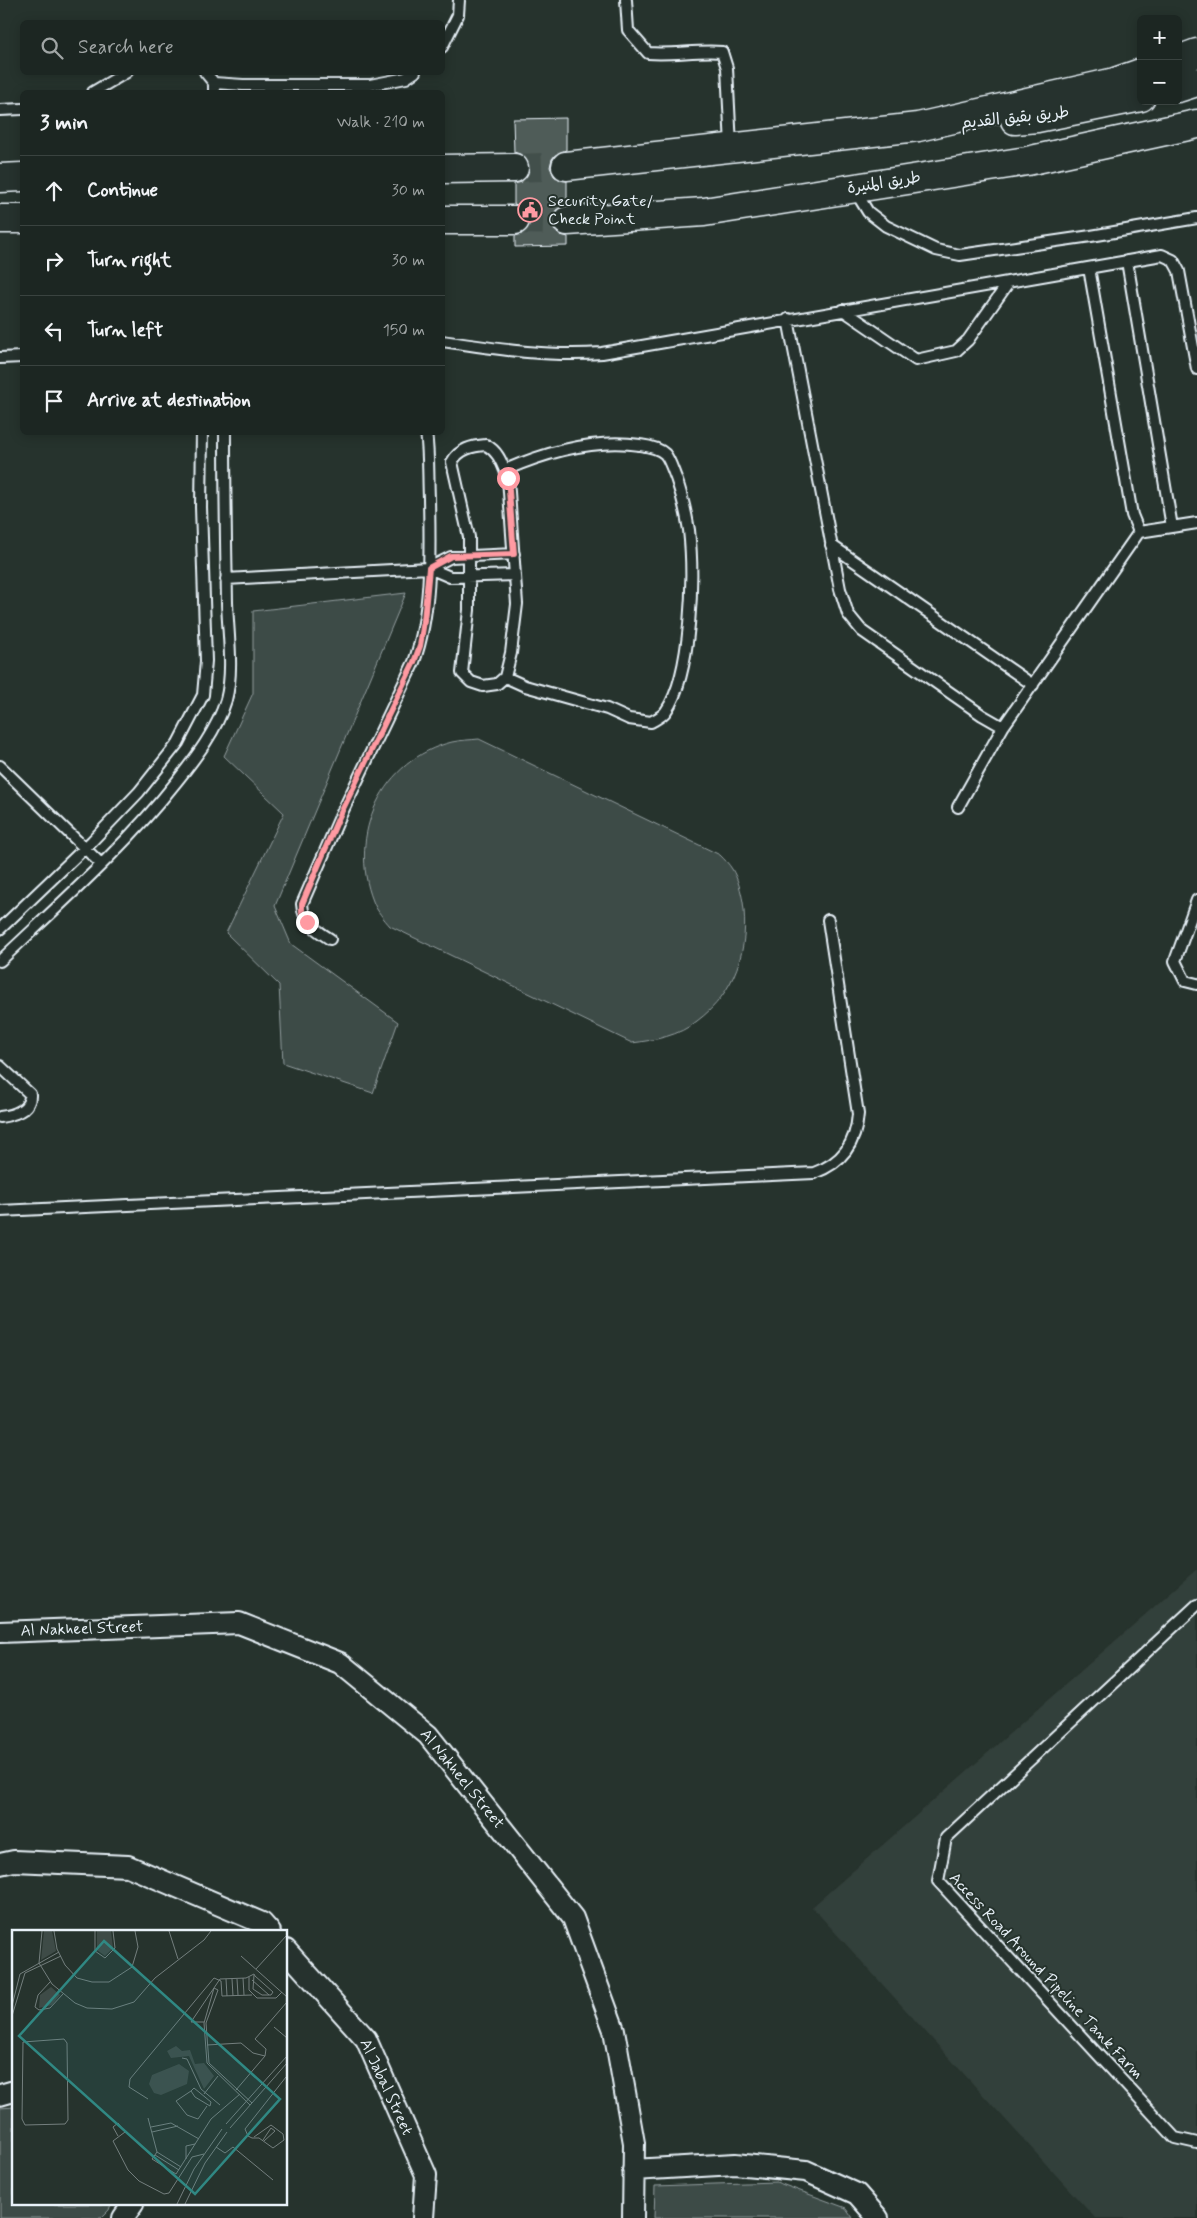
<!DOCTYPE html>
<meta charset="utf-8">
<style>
:root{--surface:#1c2622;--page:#29322f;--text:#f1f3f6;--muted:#a0a5a5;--line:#3a4340}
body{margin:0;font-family:Mynerve,"Playpen Sans Arabic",sans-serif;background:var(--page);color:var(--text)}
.controls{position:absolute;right:15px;top:15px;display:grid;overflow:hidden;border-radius:8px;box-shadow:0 2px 12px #0003}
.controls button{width:45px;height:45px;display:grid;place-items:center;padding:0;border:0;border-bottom:1px solid var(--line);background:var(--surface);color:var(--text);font:25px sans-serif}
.stop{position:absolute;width:15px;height:15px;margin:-11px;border:4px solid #ff9aa2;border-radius:50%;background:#fff}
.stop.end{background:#ff9aa2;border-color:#fff;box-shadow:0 1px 5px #0008}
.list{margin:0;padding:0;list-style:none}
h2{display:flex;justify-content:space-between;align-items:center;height:65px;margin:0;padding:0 20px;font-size:21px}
h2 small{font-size:16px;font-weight:400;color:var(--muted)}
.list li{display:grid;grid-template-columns:32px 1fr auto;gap:15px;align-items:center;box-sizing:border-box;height:70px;padding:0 20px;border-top:1px solid var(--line)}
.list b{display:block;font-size:19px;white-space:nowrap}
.list em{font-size:16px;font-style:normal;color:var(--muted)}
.icon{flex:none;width:28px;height:28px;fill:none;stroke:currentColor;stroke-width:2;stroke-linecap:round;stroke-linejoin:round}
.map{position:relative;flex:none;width:1197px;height:2218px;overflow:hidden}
.search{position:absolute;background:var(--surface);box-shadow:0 2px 12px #0003;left:20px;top:20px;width:425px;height:55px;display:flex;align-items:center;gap:12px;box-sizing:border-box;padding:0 18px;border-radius:8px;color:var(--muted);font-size:19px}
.panel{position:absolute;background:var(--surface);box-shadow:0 2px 12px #0003;left:20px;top:90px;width:425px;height:345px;border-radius:8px}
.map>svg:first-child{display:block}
.built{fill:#333f3a}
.green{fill:#3e4b47;stroke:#939ea0}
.building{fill:#505c59;stroke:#e8f1f8}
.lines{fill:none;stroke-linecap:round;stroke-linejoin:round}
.secondary-tunnel{stroke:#43504b;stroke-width:28;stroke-dasharray:28 14;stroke-linecap:butt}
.lane-casing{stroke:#e8f1f8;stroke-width:14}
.street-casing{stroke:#e8f1f8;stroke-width:24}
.secondary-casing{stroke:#e8f1f8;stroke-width:31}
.lane{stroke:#26332d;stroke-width:10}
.street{stroke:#26332d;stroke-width:20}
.secondary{stroke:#26332d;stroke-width:28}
.route{stroke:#ff9aa2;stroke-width:6}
.labels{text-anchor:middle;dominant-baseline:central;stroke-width:4;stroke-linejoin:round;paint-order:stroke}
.street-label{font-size:16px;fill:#e8f1f8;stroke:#26332d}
.poi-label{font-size:16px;fill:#e8f1f8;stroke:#26332d;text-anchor:start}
.inset-road{fill:none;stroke:#747f7e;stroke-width:1}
.view{fill:#308883;fill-opacity:0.15;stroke:#308883;stroke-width:2.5}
.inset-edge{fill:none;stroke:#e8f1f8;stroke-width:2.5}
</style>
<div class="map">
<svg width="1197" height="2218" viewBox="0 0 1197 2218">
<rect width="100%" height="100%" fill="#26332d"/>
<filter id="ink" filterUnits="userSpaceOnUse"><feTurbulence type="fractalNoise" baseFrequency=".02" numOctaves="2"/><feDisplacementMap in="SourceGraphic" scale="10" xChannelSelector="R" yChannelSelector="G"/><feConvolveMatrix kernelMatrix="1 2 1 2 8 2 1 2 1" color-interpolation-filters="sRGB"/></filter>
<g filter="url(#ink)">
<!-- built -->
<path class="built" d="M 1197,1569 L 1197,2218 L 1095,2218 L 812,1907 Z"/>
<!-- green -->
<path class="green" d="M 406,593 L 275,906 L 291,944 L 398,1022 L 373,1093 L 283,1063 L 279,985 L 226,933 L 284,813 L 224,756 L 253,693 L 253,611 Z
M 479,739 L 720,855 C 724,859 729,864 732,869 C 738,879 741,891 743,902 C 750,948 735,993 697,1021 C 679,1036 655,1040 632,1043 L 390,926 C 384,919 376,910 373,901 C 347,835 382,759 452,742 C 461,740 470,740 479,739 Z
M 14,2107 L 14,2204 L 111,2204 L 109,2210 L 101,2218 L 0,2218 L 0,2108 Z
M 776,2182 L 846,2208 L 853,2218 L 654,2218 L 655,2186 Z"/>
<!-- building -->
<path class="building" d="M 566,118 L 566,150 L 556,154 L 552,159 L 550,167 L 554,176 L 559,180 L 567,181 L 567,205 L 558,208 L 553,215 L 551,222 L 554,230 L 561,235 L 568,237 L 568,246 L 515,247 L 515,236 L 522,234 L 528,228 L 531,220 L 529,213 L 523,207 L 514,204 L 514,184 L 522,182 L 527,176 L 530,167 L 528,160 L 522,155 L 514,152 L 513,119 Z"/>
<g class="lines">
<!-- secondary-tunnel -->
<path class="secondary-tunnel" d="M 514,168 L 566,166
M 515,220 L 567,221"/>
<!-- lane casing -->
<g class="lane-casing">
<path id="lane" d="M 626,0 L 628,30 L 648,53 C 673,55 697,50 722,52 L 727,68 L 731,146
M 442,47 L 458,15 L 459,0
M 205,72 L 214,83 L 214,92
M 214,83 L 243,85 L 370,85 L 406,78 L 415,72
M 93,92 L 127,72
M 0,110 L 22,109
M 856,189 L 860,199 L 868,212 L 886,226 L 936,250 L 960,255 L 1091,236 L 1197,218
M 1127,261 L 1172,527
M 1089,268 L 1132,515 L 1139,532
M 843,310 L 916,360 L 956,351 L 968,340 L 1009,282
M 788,319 L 840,589 L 848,614 L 862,631 L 982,715 L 1003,727
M 442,341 C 496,349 548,357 602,353 L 1162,255 L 1173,260 L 1179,271 L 1197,369
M 0,358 L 22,357
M 486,445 C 499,452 502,464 508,478 L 517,604 L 511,653 L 505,677 L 497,684 L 483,686 L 471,682 L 462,673 L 469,610 L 469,537 L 452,462 C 459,449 472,446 486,445 Z
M 505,470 C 547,452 594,438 640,445 C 648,446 659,448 665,454 C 670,460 673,471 676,478 C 682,495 686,512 689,530 C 694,574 692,674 666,711 C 663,716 656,719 651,722 L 629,719 L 607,709 L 525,686 L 505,677
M 1139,532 L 1197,523
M 831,545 L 1033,685
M 429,568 L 450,577 L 515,575
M 226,579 L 429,568 L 451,557 L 514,554
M 0,766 L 101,864
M 958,807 L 1003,727 L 1139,532
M 1197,900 L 1175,961 L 1185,981 L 1197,984
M 0,929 L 92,841 L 139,792 L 178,743 L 203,695 L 206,661 L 201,507 L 202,432
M 330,939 C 316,930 303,922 302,904 L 339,819 L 414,662 C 432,611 430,552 429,498 C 428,476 429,454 426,432
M 0,961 C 61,903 125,847 177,781 C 196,757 217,730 226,700 C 234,670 228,634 227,602 C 226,546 225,489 225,432
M 0,1066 L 30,1094 C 31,1110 14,1115 0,1117
M 0,1211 L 814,1173 C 842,1163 856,1144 858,1114 L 828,920
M 1197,1605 L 946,1838 L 938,1881 L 1175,2138 L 1197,2143"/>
</g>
<!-- street casing -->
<g class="street-casing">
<path id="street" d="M 0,1632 L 239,1623 L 340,1663 L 428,1735 L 573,1918 L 614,2030 L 634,2143 L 633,2218
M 0,1864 L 14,1861 L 128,1866 L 262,1923 L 270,1932
M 286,1950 L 366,2039 L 426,2175 L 423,2218
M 0,2095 L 14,2091
M 633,2170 L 735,2164 L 806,2171 L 857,2194 L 878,2218
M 123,2218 L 133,2204"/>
</g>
<!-- secondary casing -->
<g class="secondary-casing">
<path id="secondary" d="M 1178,60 L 1197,53
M 1178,88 L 1197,82
M 1015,120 L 1037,118 L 1141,97
M 566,166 L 918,127 L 1115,82 L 1141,73
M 442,169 L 514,168
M 0,178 L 22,177
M 0,219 L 22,219
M 442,220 L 515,220
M 567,221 L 704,212 L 1027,161 L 1197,124"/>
</g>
<!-- lane -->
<use href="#lane" class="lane"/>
<!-- street -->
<use href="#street" class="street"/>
<!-- secondary -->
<use href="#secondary" class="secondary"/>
</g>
</g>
<g class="lines" filter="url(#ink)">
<!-- route -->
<path class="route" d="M 307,922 L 302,913 L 302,904 L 338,819 L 414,662 L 420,646 L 424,621 L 429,568 L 451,556 L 514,554 L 508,478"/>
</g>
<!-- icons -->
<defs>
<g id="civic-ring" transform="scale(1.25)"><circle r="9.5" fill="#26332d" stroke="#ff9aa2" stroke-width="1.5"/><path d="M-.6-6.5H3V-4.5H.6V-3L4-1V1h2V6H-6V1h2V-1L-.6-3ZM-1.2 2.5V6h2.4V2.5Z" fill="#ff9aa2"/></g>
</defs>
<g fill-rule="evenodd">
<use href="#civic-ring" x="530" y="210"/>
</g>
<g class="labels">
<!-- street labels -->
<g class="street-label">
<text transform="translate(1015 118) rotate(-6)">طريق بقيق القديم</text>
<text transform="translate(884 183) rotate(-9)">طريق المنيرة</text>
<text transform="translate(82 1629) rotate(-2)">Al Nakheel Street</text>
<text transform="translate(462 1779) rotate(51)">Al Nakheel Street</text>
<text transform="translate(1046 1976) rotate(47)">Access Road Around Pipeline Tank Farm</text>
<text transform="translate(386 2087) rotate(65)">Al Jabal Street</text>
</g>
<!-- poi labels -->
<g class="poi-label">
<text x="548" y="201">Security Gate/<tspan x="548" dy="18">Check Point</tspan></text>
</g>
</g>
<!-- overview -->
<g transform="translate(12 1930)">
<rect width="275" height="275" fill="#26332d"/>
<path d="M 32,1 L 40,1 L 44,21 L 29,30 ZM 85,1 L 99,1 L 101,18 L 93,26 L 85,20 ZM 39,57 L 48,65 L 40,75 L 27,78 L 28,65 ZM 164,116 L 170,121 L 178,120 L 183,134 L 192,133 L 202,146 L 192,159 L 177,126 L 159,128 L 155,121 ZM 167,134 L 177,141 L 175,154 L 149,165 L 142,163 L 137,154 L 140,145 Z" fill="#3e4b47"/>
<path class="inset-road" d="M 30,1 L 27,33 L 40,54 L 63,73 L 75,78 L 100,79 L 122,72 L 143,48 L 192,10 L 199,1M 42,1 L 45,19 L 53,35 L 65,48 L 80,52 L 97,52 L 120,37 L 126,17 L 123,1M 83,1 L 83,21 L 93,28 L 103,18 L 101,1M 157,1 L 166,29M 229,26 L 275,67M 244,39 L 275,5M 237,47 L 237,60 L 245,68 L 264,68 L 270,62M 231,48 L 232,65M 214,49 L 215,66M 220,49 L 221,66M 225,49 L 226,65M 240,50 L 257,65M 38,52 L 26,65 L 23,77 L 27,80 L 38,78 L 51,64M 210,66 L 240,65M 0,76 L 8,44 L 47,22M 0,86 L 13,43 L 49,26M 192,92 L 179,92 L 208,49 L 234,48 L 242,44 L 243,46 L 261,62 L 259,65 L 250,65 L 241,59 L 242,45M 262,97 L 275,108M 52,109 L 55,113 L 56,190 L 53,194 L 13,195 L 10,189 L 11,112 ZM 195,115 L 229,113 L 241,123 L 253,126 L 224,160M 253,126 L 254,119 L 243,109 L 275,72M 170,128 L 175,129 L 189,159 L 208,175M 0,146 L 0,182M 182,158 L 199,172 L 198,176 L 183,167 L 179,161 ZM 179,161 L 164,171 L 175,185 L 186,189 L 195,176M 192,164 L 206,146M 136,169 L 117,157 L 118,149 L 202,48 L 209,51 L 210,66M 238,175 L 195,133 L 192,93 L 202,58 L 206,60 L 194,93 L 197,133 L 240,173M 136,188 L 145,222 L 140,229 L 164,244 L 199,189 L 228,164M 214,194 L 275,126M 139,197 L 159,193 L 187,209M 218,198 L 275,133M 140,202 L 166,196M 106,206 L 101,197 L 106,193 L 113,202 L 101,211 L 116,240 L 127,251 L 152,264 L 157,263 L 180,227 L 192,224M 242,207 L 259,195 L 271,204 L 272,210 L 261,218 L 247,208 L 240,208 L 236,206 L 233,199 L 274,147M 251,210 L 259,198 L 263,201 L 252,211M 204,217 L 213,223 L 221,217 L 261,250M 145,222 L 169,237M 143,225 L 167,240M 174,229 L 174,216 L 183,214M 165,274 L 182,239 L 210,199M 173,274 L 193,233 L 215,202"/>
<path class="view" d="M 92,11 L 268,169 L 183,264 L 7,106 Z"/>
<rect width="275" height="275" class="inset-edge"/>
</g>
</svg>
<div class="controls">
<button>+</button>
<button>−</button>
</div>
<div class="stop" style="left:508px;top:478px"></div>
<div class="stop end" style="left:307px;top:922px"></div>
<div class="search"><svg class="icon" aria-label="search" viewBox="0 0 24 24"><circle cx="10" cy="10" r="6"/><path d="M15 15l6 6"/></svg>Search here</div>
<section class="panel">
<h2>3 min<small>Walk · 210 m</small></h2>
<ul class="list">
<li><svg class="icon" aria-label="ahead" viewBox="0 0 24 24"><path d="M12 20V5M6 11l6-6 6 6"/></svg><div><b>Continue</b></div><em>30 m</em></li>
<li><svg class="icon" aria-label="right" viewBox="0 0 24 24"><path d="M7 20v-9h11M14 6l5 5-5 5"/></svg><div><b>Turn right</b></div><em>30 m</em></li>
<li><svg class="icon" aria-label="left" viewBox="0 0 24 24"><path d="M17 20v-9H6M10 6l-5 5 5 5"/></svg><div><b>Turn left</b></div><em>150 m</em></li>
<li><svg class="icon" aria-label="arrive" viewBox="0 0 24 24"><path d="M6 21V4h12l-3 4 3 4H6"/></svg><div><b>Arrive at destination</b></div></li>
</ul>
</section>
</div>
